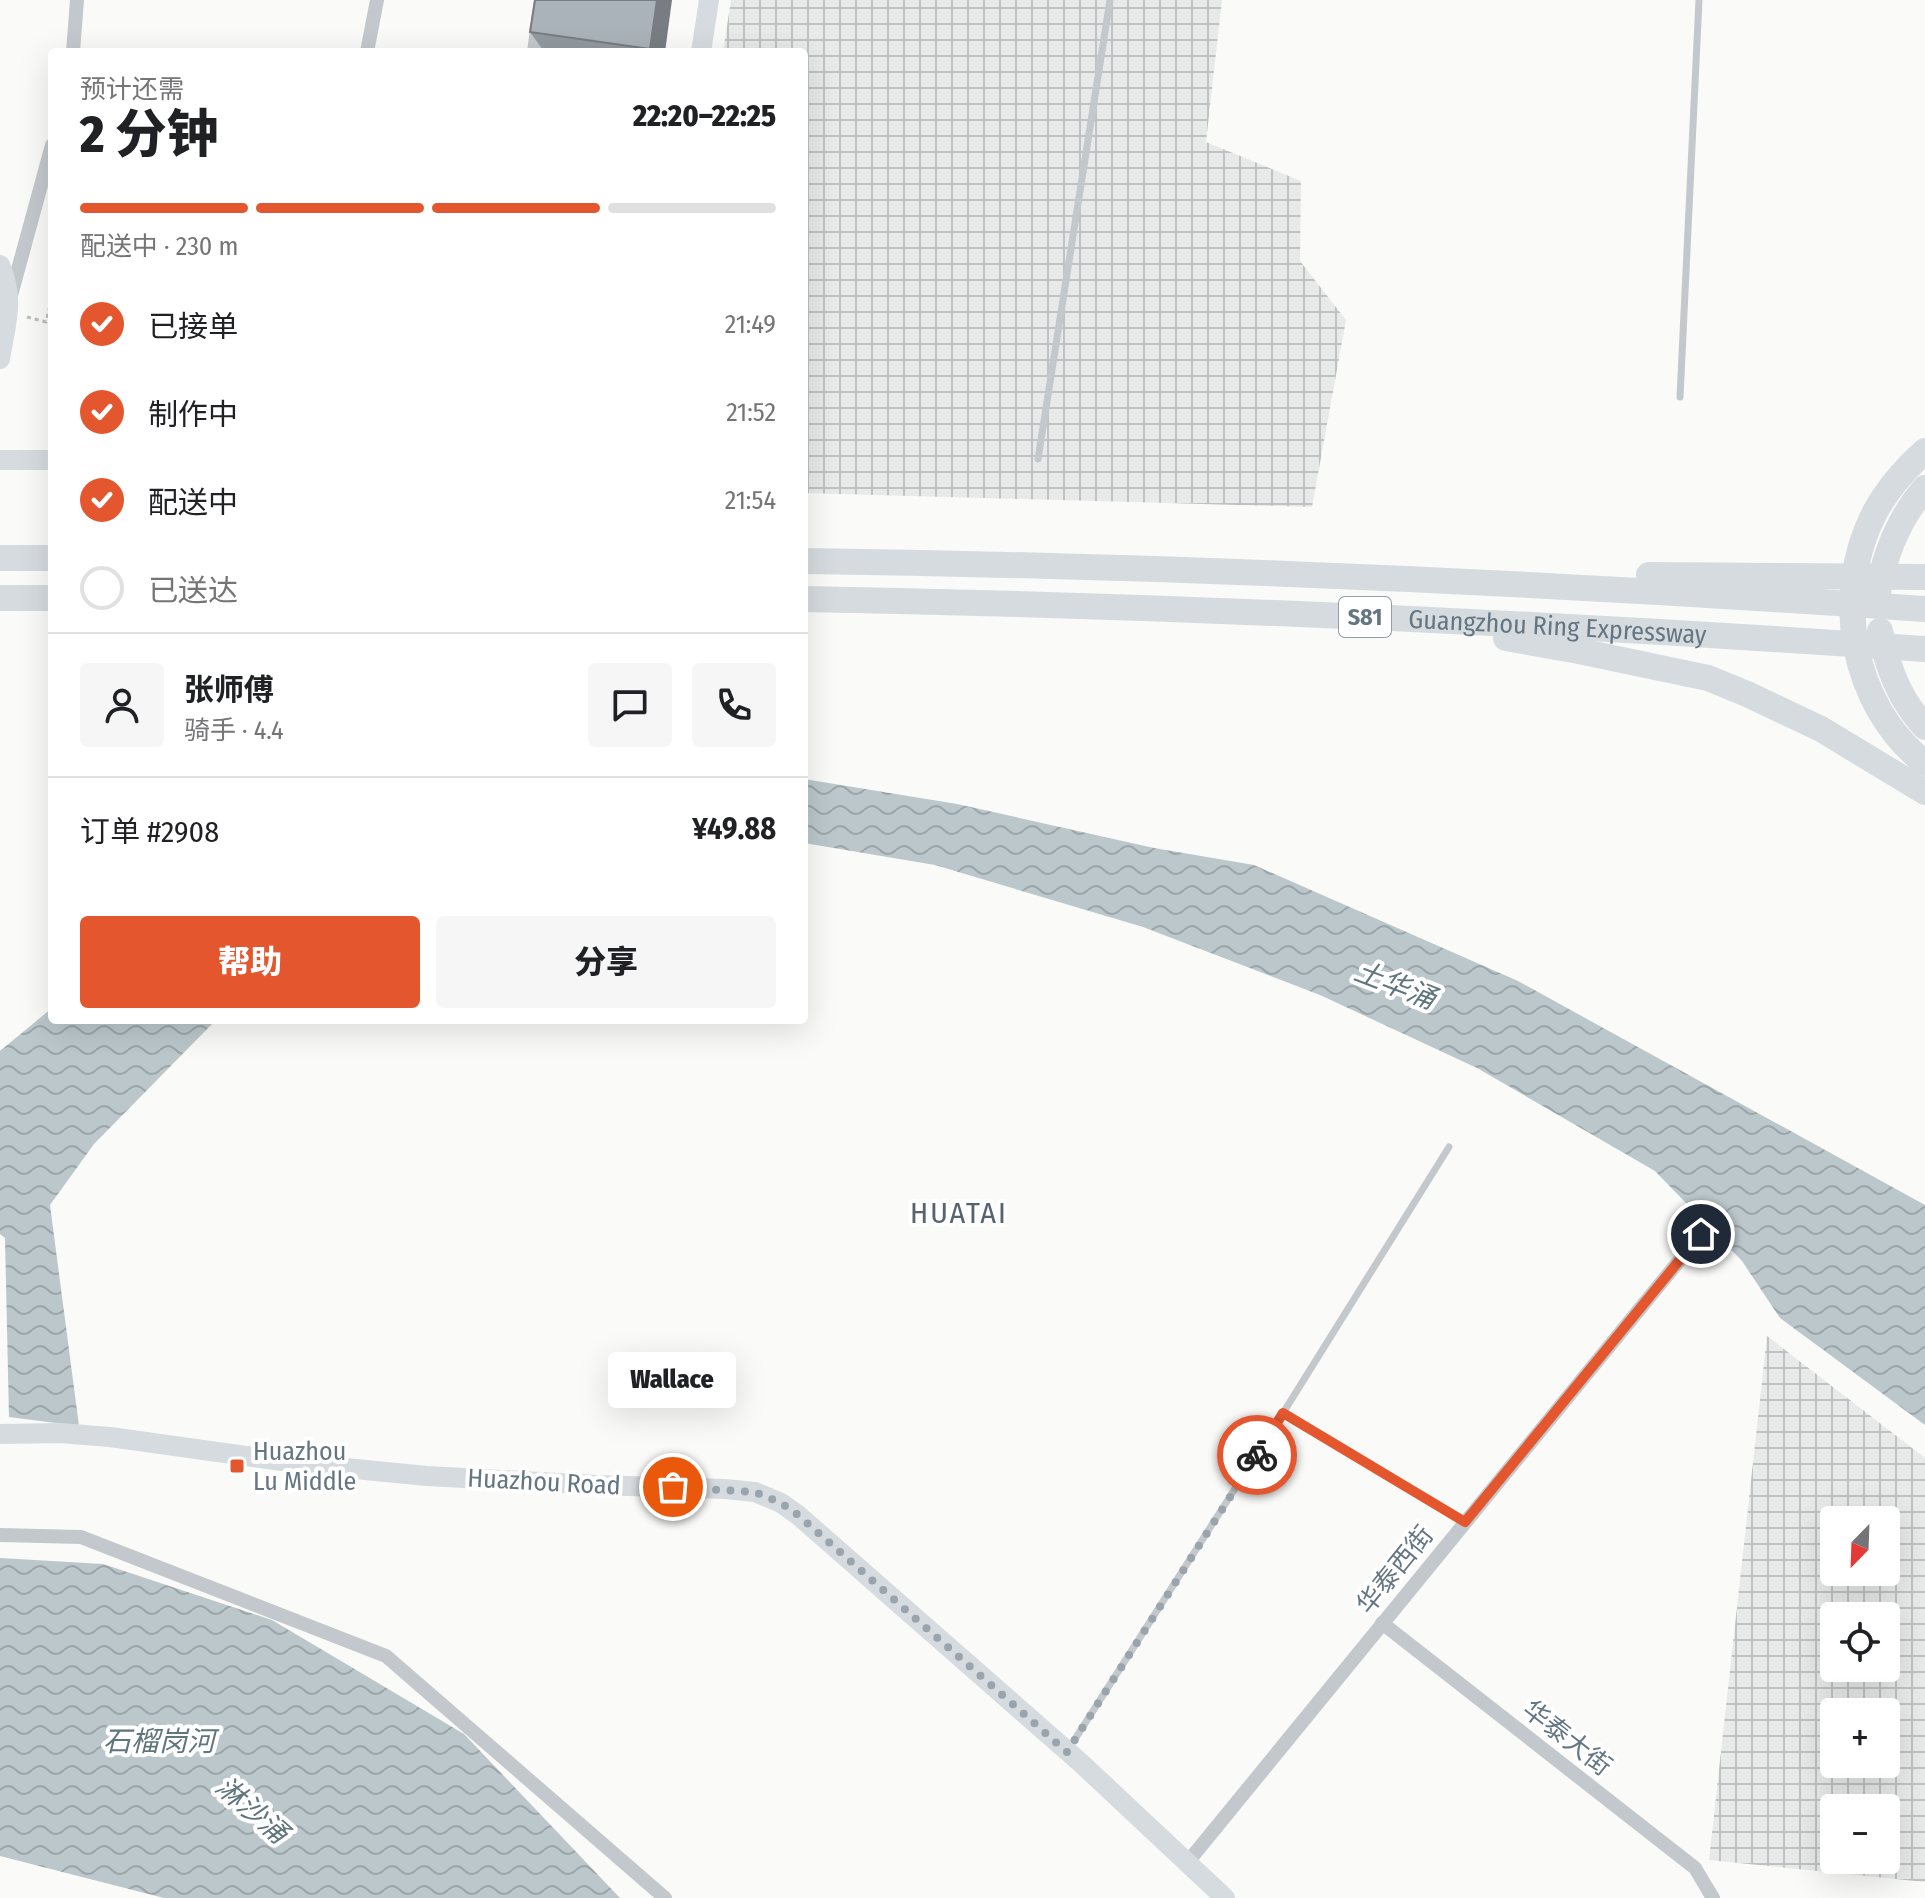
<!DOCTYPE html>
<html lang="zh">
<head>
<meta charset="utf-8">
<style>
  body { margin:0; font-family:"Fira Sans Condensed","Noto Sans SC",sans-serif; background:#f6f6f6; color:#202124; height:100vh; display:flex; flex-direction:column; font-size:30px; white-space:nowrap }
  * { box-sizing:border-box; margin:0 }
  p { font-size:26px; color:#757577 }
  .icon { flex:none; width:44px; height:44px; fill:none; stroke:currentColor; stroke-width:2; stroke-linecap:round; stroke-linejoin:round }
  .map { position:relative; flex:1; overflow:hidden }
  .panel { position:absolute; left:48px; top:48px; width:760px; height:976px; display:flex; flex-direction:column; background:#fff; border-radius:8px; box-shadow:0 8px 32px #0002 }
  .panel>* { flex:none }
  .needle { width:52px; rotate:203deg }
  .fabs { position:absolute; left:1820px; top:1506px; display:grid; gap:16px }
  .fabs a { display:grid; place-items:center; width:80px; height:80px; border-radius:8px; background:#fff; box-shadow:0 8px 32px #0002; font-size:40px }
  .pin { position:absolute; display:grid; place-items:center; width:68px; height:68px; color:#fff; margin:-34px; border:4px solid #fff; border-radius:50%; box-shadow:0 2px 8px #0007 }
  .courier { position:absolute; display:grid; place-items:center; width:80px; height:80px; margin:-40px; border:6px solid #e4572e; border-radius:50%; background:#fff; color:#222; box-shadow:0 2px 10px #0007 }
  .bubble { position:absolute; height:56px; border-radius:8px; background:#fff; box-shadow:0 8px 32px #0002; font-size:26px; font-weight:800; line-height:56px; text-align:center }
  .head em { font-style:normal; font-weight:800 }
  .head div { display:flex; flex-direction:column-reverse }
  .head { display:flex; align-items:center; justify-content:space-between; height:136px; padding:0 32px }
  h1 { font-size:52px; font-weight:800; line-height:60px }
  .bar { display:grid; grid-template-columns:repeat(4,1fr); gap:12px 8px; align-content:center; height:96px; padding:0 32px }
  .bar i { height:10px; border-radius:6px; background:#e0e0e0 }
  .bar .current { background:#e4572e }
  .bar p { grid-column:span 4 }
  .line { display:flex; align-items:center; gap:20px; padding:0 32px; border-top:2px solid #e0e0e0 }
  .line div { flex:1 }
  .round { display:grid; place-items:center; flex:none; width:84px; height:84px; border-radius:8px; background:#f6f6f6 }
  ol { padding:0 32px; list-style:none }
  li { display:flex; align-items:center; gap:24px; height:88px }
  li p { margin-inline-start:auto }
  li .icon { padding:8px; border-radius:50%; background:#e4572e; color:#fff; stroke-width:4 }
  li:last-child { color:#757577 }
  li i { width:44px; height:44px; border:4px solid #e0e0e0; border-radius:50% }
  .primary-button { display:flex; gap:16px; margin-top:auto; padding:16px 32px }
  .primary-button a { flex:1; height:92px; border-radius:8px; background:#e4572e; color:#fff; font-size:32px; font-weight:800; line-height:92px; text-align:center }
  .primary-button a+a { background:#f6f6f6; color:#202124 }
  .map>svg:first-child { display:block }
</style>
</head>
<body>
<div class="map">
<svg width="1925" height="1898" viewBox="0 0 1925 1898">
  <defs>
    <pattern id="industrial-grid" width="8" height="8" patternUnits="userSpaceOnUse" patternTransform="scale(2)"><rect width="8" height="8" fill="#e8e9e9"/><path d="M0 4h8M4 0v8" fill="none" stroke="#c0c1c2"/></pattern>
    <pattern id="water-waves" width="16" height="10" patternUnits="userSpaceOnUse" patternTransform="scale(2)"><rect width="16" height="10" fill="#bbc7cb"/><path d="M0 5q4-4 8 0t8 0" fill="none" stroke="#9ca6aa"/></pattern>
  </defs>
  <rect width="100%" height="100%" fill="#fafaf8"/>
  <g fill="url(#industrial-grid)" fill-rule="evenodd">
    <polygon points="731,0 1222,0 1206,142 1301,181 1300,261 1346,320 1312,507 804,493 804,52 723,52"/>
    <path d="M 1767,1336 L 1925,1458 L 1925,1882 L 1709,1860 ZM 1834,1520 L 1886,1520 L 1886,1572 L 1834,1572 ZM 1834,1616 L 1886,1616 L 1886,1668 L 1834,1668 ZM 1834,1712 L 1886,1712 L 1886,1764 L 1834,1764 ZM 1834,1808 L 1886,1808 L 1886,1860 L 1834,1860 Z"/>
  </g>
  <g fill="url(#water-waves)">
    <polygon points="804,779 957,804 1154,848 1254,865 1518,981 1925,1205 1925,1425 1780,1318 1742,1261 1655,1171 1477,1068 1320,995 1143,927 935,865 804,843"/>
    <polygon points="52,1008 52,1020 216,1020 94,1144 50,1205 79,1426 9,1417 5,1238 0,1234 0,1051"/>
    <polygon points="0,1558 103,1564 272,1620 464,1734 620,1898 164,1898 0,1856"/>
  </g>
  <g fill="none" stroke-linecap="round" stroke-linejoin="round">
    <polyline stroke="#bbbfc2" stroke-width="3" stroke-dasharray="4 4" stroke-linecap="butt" points="27,317 46,322 52,297"/>
    <g stroke="#c3c8cc" stroke-width="7">
      <polyline points="1680,397 1699,0"/>
      <polyline points="1038,459 1110,0"/>
      <polyline points="1283,1413 1465,1522"/>
      <polyline points="1068,1750 1268,1437 1449,1147"/>
    </g>
    <g stroke="#c3c8cc" stroke-width="14">
      <polyline points="73,52 77,0"/>
      <polyline points="367,52 377,0"/>
      <polyline points="534,52 541,0"/>
      <polyline points="10,299 52,145"/>
      <polyline points="0,1535 81,1537 386,1656 665,1898"/>
      <polyline points="1382,1623 1695,1868 1713,1898"/>
      <polyline points="1187,1863 1701,1234"/>
    </g>
    <g stroke="#d6dbdf" stroke-width="20">
      <polyline points="701,52 709,0"/>
      <path d="M 0,265 C 15,300 6,323 0,359"/>
      <polyline points="0,460 52,460"/>
      <polyline points="0,1434 60,1433 110,1437 304,1464 427,1476 596,1485 725,1489 755,1492 781,1503 798,1515 1082,1764 1225,1898"/>
    </g>
    <g stroke="#d6dbdf" stroke-width="26">
      <path d="M 1925,451 C 1905,469 1888,488 1875,512 C 1832,594 1851,706 1925,763"/>
      <polyline points="0,558 52,558"/>
      <path d="M 804,561 C 1178,566 1552,583 1925,609"/>
      <polyline points="1649,575 1925,577"/>
      <path d="M 1878,592 C 1885,553 1899,518 1925,488"/>
      <polyline points="0,598 52,598"/>
      <path id="s1" d="M 804,599 C 1178,606 1552,623 1925,649"/>
      <path d="M 1880,631 C 1888,668 1899,699 1925,727"/>
      <polyline points="1506,638 1579,651 1708,678 1747,694 1821,729 1925,792"/>
    </g>
  </g>
  <polygon fill="#929a9f" points="535,0 665,52 550,52 543,50 530,32"/>
  <polygon fill="#777d82" points="657,0 672,0 665,52 651,52 650,49"/>
  <polygon fill="#aab3b9" stroke="#777d82" stroke-width="2" points="535,0 657,0 650,49 530,32"/>
  <g fill="none" stroke-linecap="round" stroke-linejoin="round">
    <polyline stroke="#99a4ac" stroke-width="8" stroke-dasharray="0 14.4" points="673,1487 755,1492 781,1503 798,1515 1067,1752 1257,1455"/>
    <polyline stroke="#e4572e" stroke-width="10" points="1257,1455 1283,1413 1465,1522 1701,1234"/>
  </g>
  <rect fill="#e4572e" stroke="#fff" stroke-width="3" x="229" y="1458" width="16" height="16" rx="4"/>
  <g text-anchor="middle" dominant-baseline="central" stroke-width="8" stroke-linejoin="round" paint-order="stroke">
    <rect fill="#fff" stroke="#939fa8" stroke-width="2" x="1339" y="597" width="52" height="40" rx="6"/>
    <g font-size="24" font-weight="bold" fill="#657683">
      <text x="1365" y="617">S81</text>
    </g>
    <g font-size="26" fill="#657683" stroke="#fff">
      <text stroke="none"><textPath href="#s1" startOffset="754">Guangzhou Ring Expressway</textPath></text>
      <text transform="translate(544 1482) rotate(3)">Huazhou Road</text>
      <text transform="translate(1395 1570) rotate(-51)">华泰西街</text>
      <text transform="translate(1567 1738) rotate(38)">华泰大街</text>
    </g>
    <g font-size="26" fill="#657683" stroke="#fff" text-anchor="start">
      <text x="253" y="1451">Huazhou<tspan x="253" dy="30">Lu Middle</tspan></text>
    </g>
    <g font-size="28" font-style="italic" fill="#60757c" stroke="#fff">
      <text transform="translate(1395 985) rotate(21)">土华涌</text>
      <text x="159" y="1741">石榴岗河</text>
      <text transform="translate(252 1810) rotate(41)">淋沙涌</text>
    </g>
    <g font-size="30" letter-spacing="2" fill="#57646e" stroke="#fff">
      <text x="959" y="1213">HUATAI</text>
    </g>
  </g>
</svg>
<div class="fabs">
<a><svg class="needle" viewBox="-14 -14 28 28"><path d="M0-13l5 13h-10z" fill="#e53935"/><path d="M0 13l5-13h-10z" fill="#757577"/></svg></a>
<a><svg class="icon" aria-label="locate" viewBox="0 0 24 24"><circle cx="12" cy="12" r="6"/><path d="M12 2v4M12 18v4M2 12h4M18 12h4"/></svg></a>
<a>+</a>
<a>−</a>
</div>
<div class="pin" style="left:673px;top:1487px;background:#ea580c"><svg class="icon" aria-label="bag" viewBox="0 0 24 24"><path d="M5 8h14l-1 12H6zM9 8a3 3 0 0 1 6 0"/></svg></div>
<div class="pin" style="left:1701px;top:1234px;background:#1f2937"><svg class="icon" aria-label="home" viewBox="0 0 24 24"><path d="M3 11l9-7 9 7M6 9v11h12V9"/></svg></div>
<div class="courier" style="left:1257px;top:1455px"><svg class="icon" aria-label="bike" viewBox="0 0 24 24"><circle cx="6" cy="16" r="4"/><circle cx="18" cy="16" r="4"/><path d="M6 16l4-8h5l3 8M10 8l3 8H6M13 5h3"/></svg></div>
<div class="bubble" style="left:608px;top:1352px;width:128px">Wallace</div>
<section class="panel">
<div class="head"><div><h1>2 分钟</h1><p>预计还需</p></div><em>22:20–22:25</em></div>
<div class="bar"><i class="current"></i><i class="current"></i><i class="current"></i><i></i><p>配送中 · 230 m</p></div>
<ol>
<li><svg class="icon" aria-label="check" viewBox="0 0 24 24"><path d="M5 12l5 5 9-10"/></svg>已接单<p>21:49</p></li>
<li><svg class="icon" aria-label="check" viewBox="0 0 24 24"><path d="M5 12l5 5 9-10"/></svg>制作中<p>21:52</p></li>
<li><svg class="icon" aria-label="check" viewBox="0 0 24 24"><path d="M5 12l5 5 9-10"/></svg>配送中<p>21:54</p></li>
<li><i></i>已送达</li>
</ol>
<div class="line" style="height:144px"><a class="round"><svg class="icon" aria-label="person" viewBox="0 0 24 24"><circle cx="12" cy="8" r="4"/><path d="M4 21q1-7 8-7t8 7"/></svg></a><div><b>张师傅</b><p>骑手 · 4.4</p></div><a class="round"><svg class="icon" aria-label="chat" viewBox="0 0 24 24"><path d="M4 5h16v11H9l-5 4z"/></svg></a><a class="round"><svg class="icon" aria-label="phone" viewBox="0 0 24 24"><path d="M5 4h4l2 5-3 2q2 4 5 5l2-3 5 2v4C11 20 4 13 5 4z"/></svg></a></div>
<div class="line" style="height:104px"><div>订单 #2908</div><b>¥49.88</b></div>
<div class="primary-button"><a>帮助</a><a>分享</a></div>
</section>
</div>
</body>
</html>
